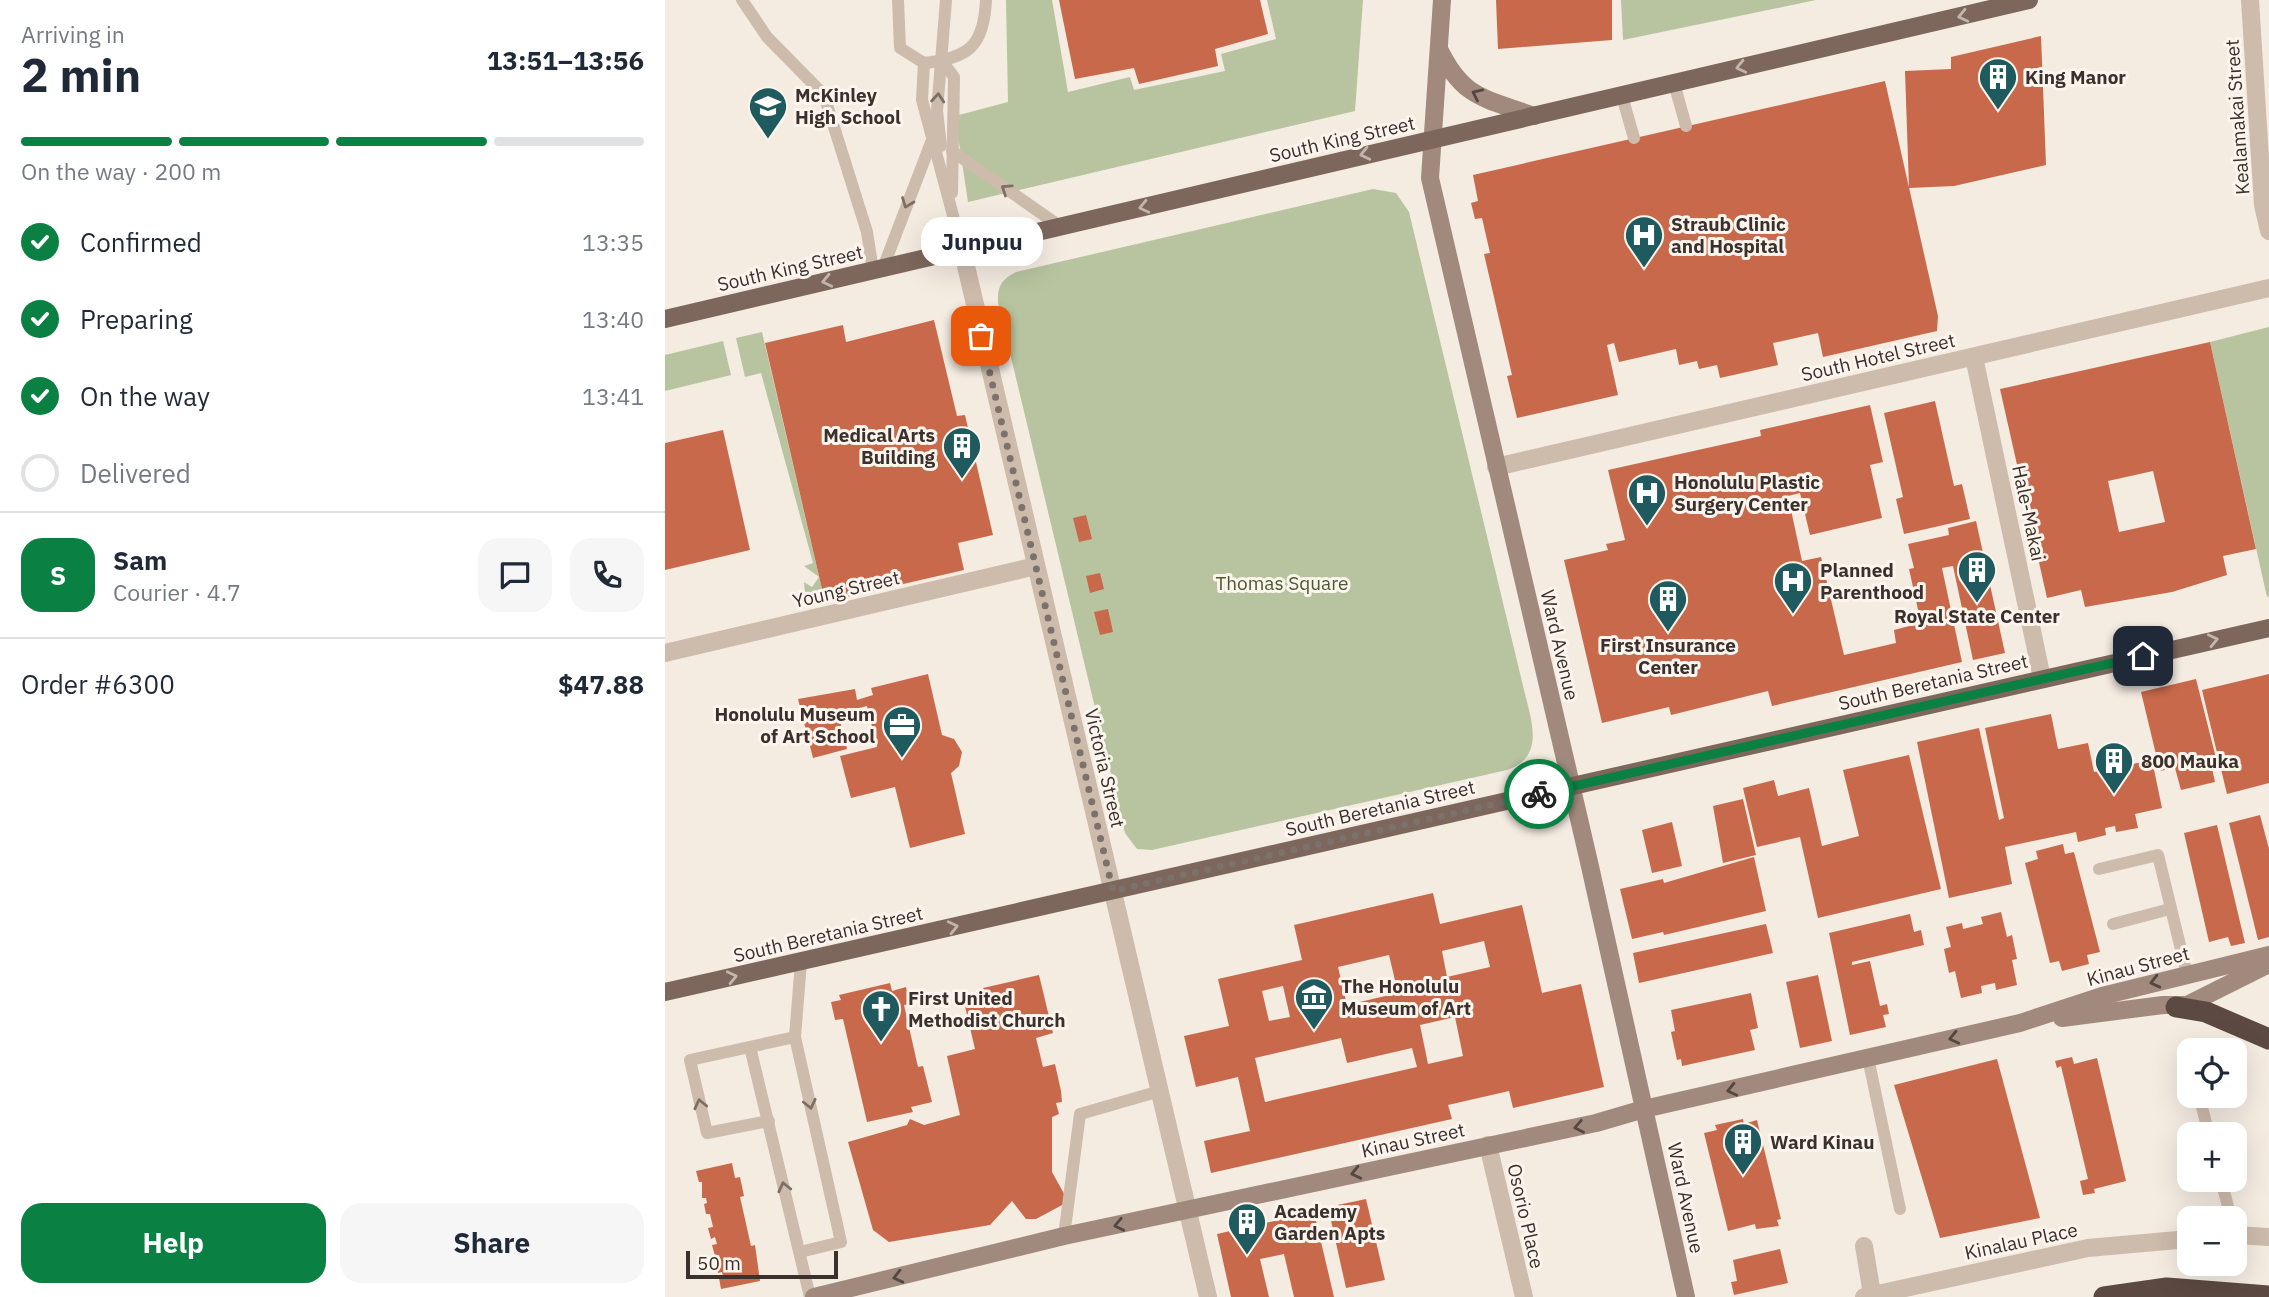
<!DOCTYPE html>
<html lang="en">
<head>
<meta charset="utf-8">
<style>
  body { margin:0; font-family:"IBM Plex Sans",sans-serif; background:#f6f6f7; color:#1f2937; height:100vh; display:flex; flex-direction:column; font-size:26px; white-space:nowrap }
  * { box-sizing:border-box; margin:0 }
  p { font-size:23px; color:#747a83 }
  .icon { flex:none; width:38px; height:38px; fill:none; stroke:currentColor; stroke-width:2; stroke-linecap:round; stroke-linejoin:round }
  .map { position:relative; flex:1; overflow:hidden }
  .details { display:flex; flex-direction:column; background:#fff; width:665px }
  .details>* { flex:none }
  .controls { position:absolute; left:1512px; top:1038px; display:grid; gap:14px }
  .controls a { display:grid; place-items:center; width:70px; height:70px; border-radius:14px; background:#fff; box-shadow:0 7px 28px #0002; font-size:35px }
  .scale { position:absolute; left:21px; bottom:18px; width:152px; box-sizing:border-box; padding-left:7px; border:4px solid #3b302b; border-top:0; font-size:19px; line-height:24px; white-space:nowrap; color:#3b302b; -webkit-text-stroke:5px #fbf5ee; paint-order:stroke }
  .pin { position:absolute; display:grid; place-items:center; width:60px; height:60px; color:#fff; margin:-30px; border-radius:14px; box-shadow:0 4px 10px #0006 }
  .courier { position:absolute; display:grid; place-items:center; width:70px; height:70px; margin:-35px; border:5px solid #0b8043; border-radius:50%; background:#fff; color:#222; box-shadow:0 2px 9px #0007 }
  .bubble { position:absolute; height:49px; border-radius:21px; background:#fff; box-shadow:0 7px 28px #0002; font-size:23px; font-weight:700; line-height:49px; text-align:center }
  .summary em { font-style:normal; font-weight:700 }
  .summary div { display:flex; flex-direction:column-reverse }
  .summary { display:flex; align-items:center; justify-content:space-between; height:119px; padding:0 21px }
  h1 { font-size:46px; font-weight:700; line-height:52px }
  .bar { display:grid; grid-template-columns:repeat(4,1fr); gap:10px 7px; align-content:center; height:84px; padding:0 21px }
  .bar i { height:9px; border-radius:5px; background:#e0e1e3 }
  .bar .current { background:#0b8043 }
  .bar p { grid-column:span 4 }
  .line { display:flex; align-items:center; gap:18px; padding:0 21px; border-top:2px solid #e0e1e3 }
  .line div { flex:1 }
  .round { display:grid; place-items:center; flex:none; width:74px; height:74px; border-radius:21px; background:#f6f6f7 }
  ol { padding:0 21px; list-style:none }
  li { display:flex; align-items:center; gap:21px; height:77px }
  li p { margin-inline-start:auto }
  li .icon { padding:7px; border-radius:50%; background:#0b8043; color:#fff; stroke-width:4 }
  li:last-child { color:#747a83 }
  li i { width:38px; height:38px; border:4px solid #e0e1e3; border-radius:50% }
  .action { display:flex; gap:14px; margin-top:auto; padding:14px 21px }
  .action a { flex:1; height:80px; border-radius:21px; background:#0b8043; color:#fff; font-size:28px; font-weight:700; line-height:80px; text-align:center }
  .action a+a { background:#f6f6f7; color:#1f2937 }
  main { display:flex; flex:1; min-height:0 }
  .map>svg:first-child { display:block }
</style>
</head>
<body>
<main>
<section class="details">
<div class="summary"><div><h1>2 min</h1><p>Arriving in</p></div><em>13:51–13:56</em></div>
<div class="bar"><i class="current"></i><i class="current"></i><i class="current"></i><i></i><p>On the way · 200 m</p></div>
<ol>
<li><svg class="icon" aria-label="check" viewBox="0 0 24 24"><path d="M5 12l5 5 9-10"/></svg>Confirmed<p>13:35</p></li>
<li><svg class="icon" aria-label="check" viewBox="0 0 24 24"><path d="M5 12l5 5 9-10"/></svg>Preparing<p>13:40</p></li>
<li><svg class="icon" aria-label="check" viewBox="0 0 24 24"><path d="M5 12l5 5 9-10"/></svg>On the way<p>13:41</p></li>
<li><i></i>Delivered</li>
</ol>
<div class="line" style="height:126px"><b class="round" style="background:#0b8043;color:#fff">S</b><div><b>Sam</b><p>Courier · 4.7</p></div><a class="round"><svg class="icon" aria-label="chat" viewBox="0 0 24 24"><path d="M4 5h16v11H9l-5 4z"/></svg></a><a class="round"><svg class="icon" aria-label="phone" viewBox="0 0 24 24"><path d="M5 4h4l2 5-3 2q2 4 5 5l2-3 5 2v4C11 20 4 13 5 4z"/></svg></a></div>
<div class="line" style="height:91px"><div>Order #6300</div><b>$47.88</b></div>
<div class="action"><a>Help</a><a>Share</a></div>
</section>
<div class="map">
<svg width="1604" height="1297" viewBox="0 0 1604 1297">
  <rect width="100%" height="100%" fill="#f4ebe1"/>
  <g fill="#b8c4a0">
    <polygon points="341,0 387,0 403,92 465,77 469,90 560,71 556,54 611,39 602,0 698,0 690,111 303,202 290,116 343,102"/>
    <polygon points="956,0 1151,0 958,40"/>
    <path d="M 708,189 L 731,193 L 744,212 L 859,690 C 866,719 881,757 842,770 L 487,850 L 472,849 L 460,833 L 333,303 C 332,286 337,279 351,272 Z"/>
    <polygon points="1604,327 1604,596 1602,597 1545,342"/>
    <polygon points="97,332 160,602 141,606 139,582 147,587 154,577 139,566 148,563 96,373 80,377 71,338"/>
    <polygon points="58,341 66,375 0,391 0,355"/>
  </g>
  <g fill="#c8694b" fill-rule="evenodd">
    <polygon points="394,0 595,0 603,34 550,49 553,66 474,84 469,68 410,79"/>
    <polygon points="831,0 947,0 947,40 833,49"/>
    <polygon points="1376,36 1381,165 1289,186 1244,188 1240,71 1286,69 1286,57"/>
    <polygon points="1220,81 1273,316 1272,331 1158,357 1153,333 1108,343 1113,365 1055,378 1052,365 1034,369 1032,361 1014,365 1011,349 954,362 949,343 942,345 953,395 852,418 842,376 847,375 819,254 825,253 817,218 810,219 806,203 813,201 808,175"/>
    <polygon points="269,320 292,416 300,415 328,535 293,543 299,570 160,602 100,343 178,325 181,342"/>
    <path d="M 1545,342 L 1591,549 L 1558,556 L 1562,575 L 1507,592 L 1420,607 L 1416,590 L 1382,598 L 1335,389 ZM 1488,471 L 1500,522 L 1454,532 L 1443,481 Z"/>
    <polygon points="1270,401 1289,486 1297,484 1305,519 1239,534 1231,499 1238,497 1219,413"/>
    <polygon points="1205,405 1218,462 1205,465 1217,518 1145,535 1135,493 1123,496 1137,561 1156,557 1179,655 1231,643 1229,630 1256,623 1244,569 1249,568 1243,544 1284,535 1283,528 1311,521 1340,653 1308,660 1288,566 1277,568 1297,662 1107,706 1103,691 1006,715 1004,707 937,723 899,560 943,550 941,544 960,540 943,470 1096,436 1095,430"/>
    <polygon points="58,430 85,550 0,570 0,443"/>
    <polygon points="421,515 427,539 414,542 408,518"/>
    <polygon points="435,573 439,589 425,593 421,576"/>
    <polygon points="443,609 448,632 435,635 429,612"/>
    <polygon points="263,674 277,735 289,739 297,752 294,766 286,773 300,834 245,848 230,787 186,798 175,756 212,747 202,706 194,708 196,715 175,721 182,749 148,758 133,699 190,689 192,700 208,695 206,688"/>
    <polygon points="1604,674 1604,783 1562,794 1537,690"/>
    <polygon points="1531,679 1551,758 1545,759 1550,782 1516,790 1510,768 1495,771 1476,692"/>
    <polygon points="1386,714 1393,749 1423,743 1429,772 1487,760 1497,808 1470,814 1473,828 1451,832 1450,826 1440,828 1441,835 1413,842 1411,832 1340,847 1347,884 1284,898 1252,742 1314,728 1334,820 1339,818 1320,728"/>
    <polygon points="1244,755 1276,889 1153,918 1135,837 1092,847 1078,788 1109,780 1113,796 1144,788 1157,846 1194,836 1178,770"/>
    <polygon points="1078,799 1091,855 1058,863 1048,806"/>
    <polygon points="1595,815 1604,849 1604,937 1593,940 1564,823"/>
    <polygon points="1007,822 1017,866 987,873 977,830"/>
    <polygon points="1552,825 1580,943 1566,946 1563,937 1544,942 1519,833"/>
    <polygon points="1398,844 1400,854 1409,852 1435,952 1422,955 1424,964 1397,971 1394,961 1385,963 1360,863 1373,859 1371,851"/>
    <polygon points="1089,857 1101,911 999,935 998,932 967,939 955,889 998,879 999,883"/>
    <path d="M 768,893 L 775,924 L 857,905 L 877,993 L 916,984 L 939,1087 L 848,1108 L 844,1091 L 783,1105 L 787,1119 L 546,1173 L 539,1141 L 585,1131 L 573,1077 L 531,1087 L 519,1036 L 564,1026 L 553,979 L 637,960 L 629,925 ZM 819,941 L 825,967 L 782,977 L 777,951 ZM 724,955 L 733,993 L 682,1005 L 673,967 ZM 618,986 L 625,1017 L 604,1021 L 597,991 ZM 790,1017 L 798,1056 L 763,1064 L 755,1025 ZM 676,1038 L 682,1063 L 747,1048 L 752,1067 L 600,1102 L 590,1058 Z"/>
    <polygon points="1336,912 1342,937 1347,935 1352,959 1347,960 1352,985 1331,990 1330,983 1316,986 1317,993 1296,998 1290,971 1284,973 1279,949 1286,947 1281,927 1297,923 1298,929 1318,924 1316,917"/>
    <polygon points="1245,914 1249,932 1256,930 1259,945 1187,962 1187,965 1205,961 1215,1006 1222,1004 1224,1014 1218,1015 1221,1027 1185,1035 1164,933"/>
    <polygon points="1101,924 1108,953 974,983 968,953"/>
    <polygon points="374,975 388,1033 371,1038 378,1067 390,1064 396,1091 397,1102 391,1103 394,1114 387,1117 387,1172 402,1199 399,1204 371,1219 361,1219 347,1201 325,1225 224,1242 208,1230 183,1142 242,1125 245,1119 259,1125 295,1115 282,1056 310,1049 299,1002 320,997 318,988"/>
    <polygon points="1153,975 1167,1041 1135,1048 1121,982"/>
    <polygon points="225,983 227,991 241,987 245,1004 239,1005 253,1067 258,1066 267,1102 246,1107 248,1112 202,1122 178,1019 170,1020 166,1002 176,1000 174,995"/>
    <polygon points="1086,993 1093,1028 1085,1030 1090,1050 1017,1066 1016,1059 1012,1060 1006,1032 1010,1031 1006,1010"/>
    <polygon points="1407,1057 1409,1064 1432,1058 1461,1181 1429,1189 1430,1193 1418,1195 1415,1181 1423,1179 1396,1066 1392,1068 1390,1061"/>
    <polygon points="1332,1059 1375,1218 1275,1238 1229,1085"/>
    <polygon points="1078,1119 1079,1124 1092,1120 1116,1219 1112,1220 1114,1226 1091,1229 1090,1224 1063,1231 1039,1133 1052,1130 1050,1125"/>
    <polygon points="67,1163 70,1178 75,1177 79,1196 75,1197 86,1246 90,1245 95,1281 56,1289 54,1278 58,1277 57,1272 53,1273 50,1261 55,1260 54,1255 50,1256 47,1245 52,1244 50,1237 46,1239 43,1228 48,1227 45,1214 41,1214 39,1204 42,1203 41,1198 37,1198 37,1182 34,1182 31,1171"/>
    <polygon points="701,1199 720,1280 681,1288 663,1207"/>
    <polygon points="649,1212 669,1297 629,1297 619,1254 595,1259 604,1297 566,1297 552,1234"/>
    <polygon points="1115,1249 1123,1283 1069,1295 1066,1282 1072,1281 1068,1260"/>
  </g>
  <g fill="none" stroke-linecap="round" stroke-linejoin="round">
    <g stroke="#cdbbac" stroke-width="12">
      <polyline points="77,0 102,37 159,95 202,232 208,271"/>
      <path d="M 233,0 L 235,48 L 259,63 C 304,58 319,46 321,0"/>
      <polyline points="277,61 289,77 287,193"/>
      <polyline points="259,63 257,100 297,249"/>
      <polyline points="1009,83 1021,126"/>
      <polyline points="957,96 969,138"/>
      <polyline points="276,146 272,111 281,0"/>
      <polyline points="287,151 396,227"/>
      <polyline points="218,268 267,140"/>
      <polyline points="1434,869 1493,855 1522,974"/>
      <polyline points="1448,924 1505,909"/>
      <polyline points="85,1047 145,1297"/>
      <polyline points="1203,1058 1235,1209"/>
      <polyline points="1534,1096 1544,1134"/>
      <polyline points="104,1121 42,1133 25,1060 130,1037"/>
      <polyline points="1556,1180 1566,1218"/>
      <polyline points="399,1236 415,1114 495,1091"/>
      <polyline points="135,1252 176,1242 130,1037 136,962"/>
    </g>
    <g stroke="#cdbbac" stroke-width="18">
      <polyline points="1585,0 1598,205 1604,231"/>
      <polyline points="297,249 543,1297"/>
      <polyline points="1309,357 1377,678"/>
      <polyline points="831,467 1604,288"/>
      <polyline points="0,653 371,566"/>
      <polyline points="823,1145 859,1297"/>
      <polyline points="1570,1235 1604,1237"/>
      <polyline points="1199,1246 1207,1294"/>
      <polyline points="1199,1297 1423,1248 1524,1239"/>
    </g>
    <g stroke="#a18a7d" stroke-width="18">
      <polyline points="777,0 765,178 924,862 1021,1297"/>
      <path d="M 774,49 C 798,99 820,98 869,116"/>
      <polyline points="1397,1018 1498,1005 1522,1005 1604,964"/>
      <polyline points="149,1297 399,1236 931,1123 979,1109 1355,1023 1437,996 1604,955"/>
    </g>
    <g stroke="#7d675c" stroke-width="18">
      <polyline points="0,319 1364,0"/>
      <polyline points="0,992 1604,628"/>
    </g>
    <g stroke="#5c4a42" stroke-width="21">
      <polyline points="1511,1007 1541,1012 1604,1039"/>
      <polyline points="1439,1297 1502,1288 1604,1296"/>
    </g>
  </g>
  <defs><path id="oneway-chevron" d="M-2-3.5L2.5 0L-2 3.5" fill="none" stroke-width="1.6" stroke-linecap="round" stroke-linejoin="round" transform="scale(1.75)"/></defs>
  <g stroke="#c2b5ac">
    <use href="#oneway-chevron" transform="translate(1298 16) rotate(167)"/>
    <use href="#oneway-chevron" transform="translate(1076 67) rotate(167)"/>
    <use href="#oneway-chevron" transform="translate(700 154) rotate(167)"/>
    <use href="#oneway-chevron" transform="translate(479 207) rotate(167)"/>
    <use href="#oneway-chevron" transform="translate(162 281) rotate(167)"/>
    <use href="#oneway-chevron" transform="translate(1548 640) rotate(-13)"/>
    <use href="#oneway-chevron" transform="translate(288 927) rotate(-13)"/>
    <use href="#oneway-chevron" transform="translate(67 977) rotate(-13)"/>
  </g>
  <g stroke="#544640">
    <use href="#oneway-chevron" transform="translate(812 94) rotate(-155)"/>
    <use href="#oneway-chevron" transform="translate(1490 982) rotate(166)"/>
    <use href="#oneway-chevron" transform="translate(1289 1038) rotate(167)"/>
    <use href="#oneway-chevron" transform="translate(1067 1090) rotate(167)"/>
    <use href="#oneway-chevron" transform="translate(914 1127) rotate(169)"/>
    <use href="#oneway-chevron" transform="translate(691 1173) rotate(167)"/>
    <use href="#oneway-chevron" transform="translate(454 1225) rotate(168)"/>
    <use href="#oneway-chevron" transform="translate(233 1277) rotate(166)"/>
  </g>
  <g stroke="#7d6f65">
    <use href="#oneway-chevron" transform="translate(273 98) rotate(-85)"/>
    <use href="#oneway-chevron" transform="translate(341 189) rotate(-146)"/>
    <use href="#oneway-chevron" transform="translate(242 203) rotate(111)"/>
    <use href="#oneway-chevron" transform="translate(35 1104) rotate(-103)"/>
    <use href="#oneway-chevron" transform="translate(145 1104) rotate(77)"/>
    <use href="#oneway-chevron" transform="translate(119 1187) rotate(-103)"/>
  </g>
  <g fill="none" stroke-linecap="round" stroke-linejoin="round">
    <polyline stroke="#7c716b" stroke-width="7" stroke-dasharray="0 12.6" points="316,336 448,891 874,794"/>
    <polyline stroke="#0b8043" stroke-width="9" points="874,794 1478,656"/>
  </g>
  <defs>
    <g id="building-pin" transform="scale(2.0125)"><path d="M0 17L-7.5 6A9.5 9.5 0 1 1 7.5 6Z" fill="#1f5a5e" stroke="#fbf5ee"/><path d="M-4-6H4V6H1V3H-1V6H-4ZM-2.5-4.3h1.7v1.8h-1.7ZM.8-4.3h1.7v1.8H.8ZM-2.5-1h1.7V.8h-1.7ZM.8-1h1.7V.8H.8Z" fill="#fff"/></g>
    <g id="school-pin" transform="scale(2.0125)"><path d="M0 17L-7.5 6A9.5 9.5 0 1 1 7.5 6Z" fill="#1f5a5e" stroke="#fbf5ee"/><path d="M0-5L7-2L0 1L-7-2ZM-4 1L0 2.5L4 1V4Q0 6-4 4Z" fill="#fff"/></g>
    <g id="hospital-pin" transform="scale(2.0125)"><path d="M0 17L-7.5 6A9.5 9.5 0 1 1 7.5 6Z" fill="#1f5a5e" stroke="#fbf5ee"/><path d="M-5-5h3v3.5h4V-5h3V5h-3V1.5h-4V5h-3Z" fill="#fff"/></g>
    <g id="office-pin" transform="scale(2.0125)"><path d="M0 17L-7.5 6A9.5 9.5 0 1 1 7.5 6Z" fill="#1f5a5e" stroke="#fbf5ee"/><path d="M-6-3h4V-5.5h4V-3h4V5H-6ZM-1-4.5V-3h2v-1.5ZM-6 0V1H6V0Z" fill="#fff"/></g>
    <g id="museum-pin" transform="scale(2.0125)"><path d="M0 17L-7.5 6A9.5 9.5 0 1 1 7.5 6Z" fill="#1f5a5e" stroke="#fbf5ee"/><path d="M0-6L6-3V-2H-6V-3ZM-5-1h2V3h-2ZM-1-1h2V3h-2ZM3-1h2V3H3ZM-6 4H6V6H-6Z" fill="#fff"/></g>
    <g id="church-pin" transform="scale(2.0125)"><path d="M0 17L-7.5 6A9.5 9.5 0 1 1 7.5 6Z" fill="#1f5a5e" stroke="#fbf5ee"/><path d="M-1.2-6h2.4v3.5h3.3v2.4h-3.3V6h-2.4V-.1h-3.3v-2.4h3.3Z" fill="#fff"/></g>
  </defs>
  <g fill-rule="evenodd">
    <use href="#building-pin" x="1333" y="77"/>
    <use href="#school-pin" x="103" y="106"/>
    <use href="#hospital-pin" x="979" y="235"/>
    <use href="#building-pin" x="297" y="446"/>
    <use href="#hospital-pin" x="982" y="493"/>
    <use href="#building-pin" x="1312" y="570"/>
    <use href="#hospital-pin" x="1128" y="581"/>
    <use href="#building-pin" x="1003" y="599"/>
    <use href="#office-pin" x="237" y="725"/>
    <use href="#building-pin" x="1449" y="761"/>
    <use href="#museum-pin" x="649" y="997"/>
    <use href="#church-pin" x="216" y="1009"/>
    <use href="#building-pin" x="1078" y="1142"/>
    <use href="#building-pin" x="582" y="1222"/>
  </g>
  <g text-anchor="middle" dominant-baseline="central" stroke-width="6" stroke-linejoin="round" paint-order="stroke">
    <g font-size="19" font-weight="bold" fill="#3b302b" stroke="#fbf5ee" text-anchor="start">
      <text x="1360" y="77">King Manor</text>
      <text x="130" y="95">McKinley<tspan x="130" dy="22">High School</tspan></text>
      <text x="1006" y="224">Straub Clinic<tspan x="1006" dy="22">and Hospital</tspan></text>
      <text x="270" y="435" text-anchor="end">Medical Arts<tspan x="270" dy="22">Building</tspan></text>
      <text x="1009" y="482">Honolulu Plastic<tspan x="1009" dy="22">Surgery Center</tspan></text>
      <text x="1155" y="570">Planned<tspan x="1155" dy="22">Parenthood</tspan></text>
      <text x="1312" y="616" text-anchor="middle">Royal State Center</text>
      <text x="1003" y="645" text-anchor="middle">First Insurance<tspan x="1003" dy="22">Center</tspan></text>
      <text x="210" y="714" text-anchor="end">Honolulu Museum<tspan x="210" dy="22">of Art School</tspan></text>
      <text x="1476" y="761">800 Mauka</text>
      <text x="676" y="986">The Honolulu<tspan x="676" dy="22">Museum of Art</tspan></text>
      <text x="243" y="998">First United<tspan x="243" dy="22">Methodist Church</tspan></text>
      <text x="1105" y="1142">Ward Kinau</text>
      <text x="609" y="1211">Academy<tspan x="609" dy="22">Garden Apts</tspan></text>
    </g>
    <g font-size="19" fill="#3b302b" stroke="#fbf5ee">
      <text transform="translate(1572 117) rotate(-94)">Kealamakai Street</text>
      <text transform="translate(677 139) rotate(-13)">South King Street</text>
      <text transform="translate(125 268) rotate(-13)">South King Street</text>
      <text transform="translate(1213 357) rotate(-13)">South Hotel Street</text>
      <text transform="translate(1364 513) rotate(78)">Hale-Makai</text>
      <text transform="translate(181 589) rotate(-13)">Young Street</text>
      <text transform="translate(895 645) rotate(77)">Ward Avenue</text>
      <text transform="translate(1268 682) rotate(-13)">South Beretania Street</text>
      <text transform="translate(440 768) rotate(77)">Victoria Street</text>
      <text transform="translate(715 808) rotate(-13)">South Beretania Street</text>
      <text transform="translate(163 934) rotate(-13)">South Beretania Street</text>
      <text transform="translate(1473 966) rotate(-15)">Kinau Street</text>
      <text transform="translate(748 1140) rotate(-12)">Kinau Street</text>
      <text transform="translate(1021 1198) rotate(78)">Ward Avenue</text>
      <text transform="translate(861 1216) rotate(77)">Osorio Place</text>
      <text transform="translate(1356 1241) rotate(-12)">Kinalau Place</text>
    </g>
    <g font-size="19" fill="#4a5a2e" stroke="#fbf5ee">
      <text x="617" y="583">Thomas Square</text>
    </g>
  </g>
</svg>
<div class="controls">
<a><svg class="icon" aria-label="locate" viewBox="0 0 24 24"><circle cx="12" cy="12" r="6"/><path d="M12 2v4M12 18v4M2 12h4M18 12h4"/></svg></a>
<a>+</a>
<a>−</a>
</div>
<div class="scale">50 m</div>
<div class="pin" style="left:316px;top:336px;background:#ea580c"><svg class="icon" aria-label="bag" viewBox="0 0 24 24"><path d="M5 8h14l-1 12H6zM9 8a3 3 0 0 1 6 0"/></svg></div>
<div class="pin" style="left:1478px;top:656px;background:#1f2937"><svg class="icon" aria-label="home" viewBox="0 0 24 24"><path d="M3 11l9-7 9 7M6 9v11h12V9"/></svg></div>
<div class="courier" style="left:874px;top:794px"><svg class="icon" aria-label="bike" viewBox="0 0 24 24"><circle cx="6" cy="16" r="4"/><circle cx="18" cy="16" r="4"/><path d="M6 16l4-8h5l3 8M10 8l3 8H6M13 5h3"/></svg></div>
<div class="bubble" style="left:256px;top:217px;width:122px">Junpuu</div>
</div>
</main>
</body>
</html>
